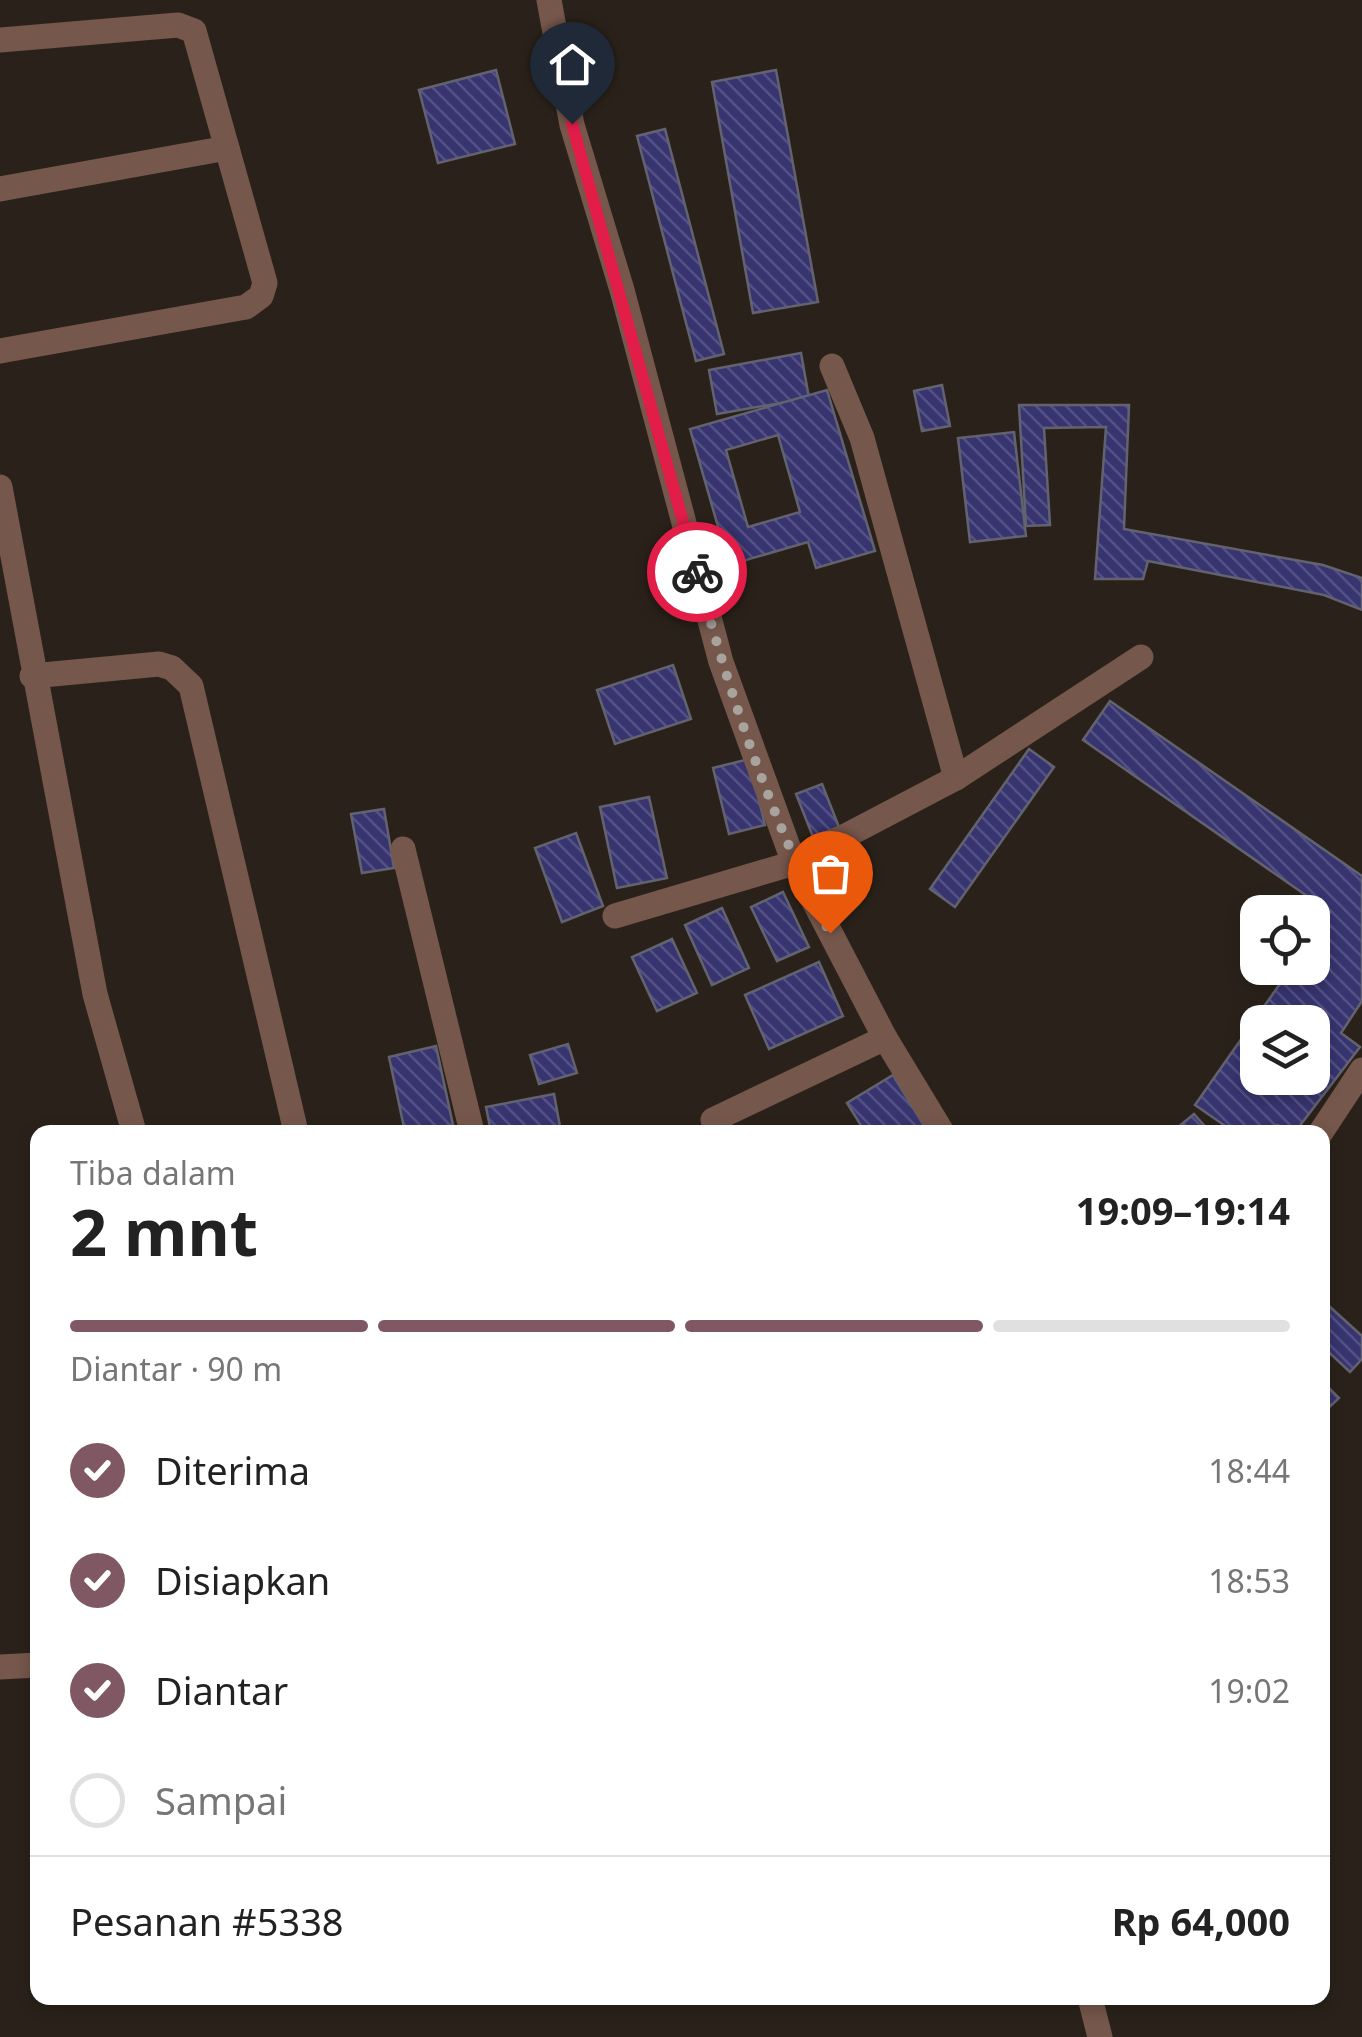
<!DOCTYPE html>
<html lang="id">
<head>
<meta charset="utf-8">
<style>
  body { margin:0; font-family:"Noto Sans",sans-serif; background:#f6f6f6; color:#222; height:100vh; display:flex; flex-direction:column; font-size:38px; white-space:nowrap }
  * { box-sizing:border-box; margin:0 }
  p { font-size:32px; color:#767676 }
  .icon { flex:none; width:55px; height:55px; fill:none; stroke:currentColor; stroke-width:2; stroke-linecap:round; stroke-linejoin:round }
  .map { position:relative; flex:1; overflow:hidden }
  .panel { position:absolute; left:30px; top:1125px; width:1300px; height:880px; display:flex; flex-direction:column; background:#fff; border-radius:20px; box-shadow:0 5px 15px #0003 }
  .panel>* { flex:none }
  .fabs { position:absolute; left:1240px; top:895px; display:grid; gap:20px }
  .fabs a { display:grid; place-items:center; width:90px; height:90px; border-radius:20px; background:#fff; box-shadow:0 5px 15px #0003; font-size:50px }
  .pin { position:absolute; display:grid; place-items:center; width:85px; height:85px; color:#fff; margin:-102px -42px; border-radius:50% 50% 50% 0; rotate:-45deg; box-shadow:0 0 10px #0007 }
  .pin .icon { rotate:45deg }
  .courier { position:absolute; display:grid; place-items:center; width:100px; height:100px; margin:-50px; border:8px solid #e11d48; border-radius:50%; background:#fff; color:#222; box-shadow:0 2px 12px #0007 }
  .head em { font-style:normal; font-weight:700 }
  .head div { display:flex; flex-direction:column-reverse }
  .head { display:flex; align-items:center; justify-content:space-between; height:170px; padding:0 40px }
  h1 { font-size:65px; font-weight:700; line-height:75px }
  .bar { display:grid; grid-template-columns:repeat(4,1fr); gap:15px 10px; align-content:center; height:120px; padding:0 40px }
  .bar i { height:12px; border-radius:8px; background:#e0e0e0 }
  .bar .active { background:#7f5864 }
  .bar p { grid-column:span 4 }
  .line { display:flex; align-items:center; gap:25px; padding:0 40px; border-top:2px solid #e0e0e0 }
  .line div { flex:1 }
  ol { padding:0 40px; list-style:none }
  li { display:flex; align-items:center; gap:30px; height:110px }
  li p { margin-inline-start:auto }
  li .icon { padding:10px; border-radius:50%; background:#7f5864; color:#fff; stroke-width:4 }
  li:last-child { color:#767676 }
  li i { width:55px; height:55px; border:5px solid #e0e0e0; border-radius:50% }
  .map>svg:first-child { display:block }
</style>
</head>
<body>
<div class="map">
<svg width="1362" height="2037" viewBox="0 0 1362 2037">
  <defs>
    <pattern id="building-back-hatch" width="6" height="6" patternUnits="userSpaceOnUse" patternTransform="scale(2.5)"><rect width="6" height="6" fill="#373470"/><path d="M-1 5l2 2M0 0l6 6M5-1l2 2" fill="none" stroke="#545184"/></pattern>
  </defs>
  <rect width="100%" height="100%" fill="#2a221a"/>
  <g fill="url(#building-back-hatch)" stroke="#62636f" stroke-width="2.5" fill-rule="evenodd">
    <polygon points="496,70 515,144 438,163 419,90"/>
    <polygon points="776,70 818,302 753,313 712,82"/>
    <polygon points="665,129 724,354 696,361 637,136"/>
    <polygon points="801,353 809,398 717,414 709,370"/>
    <polygon points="942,385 950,426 922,431 914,391"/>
    <path d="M 827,390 L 875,551 L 816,568 L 808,542 L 729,565 L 690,429 ZM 778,435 L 800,512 L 748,527 L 726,450 Z"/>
    <polygon points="1019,405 1129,405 1124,529 1323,565 1362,578 1362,610 1324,595 1148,561 1143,579 1095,579 1106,427 1044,428 1050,525 1026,526"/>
    <polygon points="1014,432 1026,536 970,542 958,438"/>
    <polygon points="673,665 691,719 615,744 597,690"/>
    <path d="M 1110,701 L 1362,876 L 1362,1001 L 1341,1033 L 1360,1047 L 1295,1132 L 1277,1125 L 1272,1132 L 1234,1132 L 1195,1105 L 1291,968 L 1312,968 L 1312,937 L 1330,912 L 1083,740 ZM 1258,1022 L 1312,1022 L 1312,1078 L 1258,1078 Z"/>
    <polygon points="1029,749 1054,767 955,907 930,889"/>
    <polygon points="749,759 765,825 729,834 713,768"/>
    <polygon points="822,784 839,827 813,837 796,794"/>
    <polygon points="649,797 667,878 617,888 600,807"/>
    <polygon points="384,809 394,868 362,873 351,814"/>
    <polygon points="576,833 603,906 562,922 535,848"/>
    <polygon points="783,892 809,947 777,961 751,907"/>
    <polygon points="722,908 749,968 712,985 685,925"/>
    <polygon points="672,939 697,993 657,1011 632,957"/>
    <polygon points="819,962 843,1016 769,1049 745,995"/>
    <polygon points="568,1044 577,1073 539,1084 530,1055"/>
    <polygon points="436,1046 453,1125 405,1132 389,1057"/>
    <polygon points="893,1075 928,1132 865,1132 847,1103"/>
    <polygon points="554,1094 561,1132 491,1132 486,1107"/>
    <polygon points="1194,1114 1210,1132 1172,1132"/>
    <polygon points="1329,1306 1362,1336 1362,1359 1350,1372 1322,1346 1322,1313"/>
    <polygon points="1322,1381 1339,1398 1322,1414"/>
  </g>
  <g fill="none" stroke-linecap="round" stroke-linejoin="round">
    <g stroke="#76574b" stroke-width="25">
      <polyline points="549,0 572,125 622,290 721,662 794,863 885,1038 942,1132"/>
      <polyline points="0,40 178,25 194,31 265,283 261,296 246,307 0,351"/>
      <polyline points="0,189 227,148"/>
      <polyline points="832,366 862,438 956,778"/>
      <polyline points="0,487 95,994 134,1132"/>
      <polyline points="32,676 159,664 172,668 191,686 296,1132"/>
      <polyline points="403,849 472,1132"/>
      <polyline points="615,916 794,863 956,778 1141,657"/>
      <polyline points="713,1120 885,1038"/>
      <polyline points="1321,1132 1362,1070"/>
      <polyline points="0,1667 38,1665"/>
      <polyline points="1090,1998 1100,2037"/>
    </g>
  </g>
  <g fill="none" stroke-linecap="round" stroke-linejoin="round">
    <path stroke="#a9a39d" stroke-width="10" stroke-dasharray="0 18" d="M 697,572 C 730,696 771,819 830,933"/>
    <polyline stroke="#e11d48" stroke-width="12" points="572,124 697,572"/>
  </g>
</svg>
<div class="fabs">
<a><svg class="icon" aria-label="locate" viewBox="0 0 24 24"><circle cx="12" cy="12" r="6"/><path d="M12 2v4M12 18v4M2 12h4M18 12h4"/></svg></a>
<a><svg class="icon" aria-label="layers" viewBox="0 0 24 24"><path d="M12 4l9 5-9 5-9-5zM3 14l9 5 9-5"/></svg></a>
</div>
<div class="pin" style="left:830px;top:933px;background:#ea580c"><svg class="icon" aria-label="bag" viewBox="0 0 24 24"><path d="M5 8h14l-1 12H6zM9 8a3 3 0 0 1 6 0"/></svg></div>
<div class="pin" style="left:572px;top:124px;background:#1f2937"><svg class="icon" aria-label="home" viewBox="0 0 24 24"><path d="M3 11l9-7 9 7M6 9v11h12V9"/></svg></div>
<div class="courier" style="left:697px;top:572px"><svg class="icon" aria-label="bike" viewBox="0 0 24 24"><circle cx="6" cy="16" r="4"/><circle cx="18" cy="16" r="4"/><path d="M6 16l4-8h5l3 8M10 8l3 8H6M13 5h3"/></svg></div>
<section class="panel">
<div class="head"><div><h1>2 mnt</h1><p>Tiba dalam</p></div><em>19:09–19:14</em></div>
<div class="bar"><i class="active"></i><i class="active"></i><i class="active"></i><i></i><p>Diantar · 90 m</p></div>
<ol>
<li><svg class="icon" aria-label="check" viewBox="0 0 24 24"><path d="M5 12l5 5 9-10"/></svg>Diterima<p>18:44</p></li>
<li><svg class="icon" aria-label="check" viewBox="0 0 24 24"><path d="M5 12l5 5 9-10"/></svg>Disiapkan<p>18:53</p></li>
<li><svg class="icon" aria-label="check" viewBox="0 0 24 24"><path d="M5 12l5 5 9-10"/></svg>Diantar<p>19:02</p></li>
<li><i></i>Sampai</li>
</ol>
<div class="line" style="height:130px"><div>Pesanan #5338</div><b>Rp 64,000</b></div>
</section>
</div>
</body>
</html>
